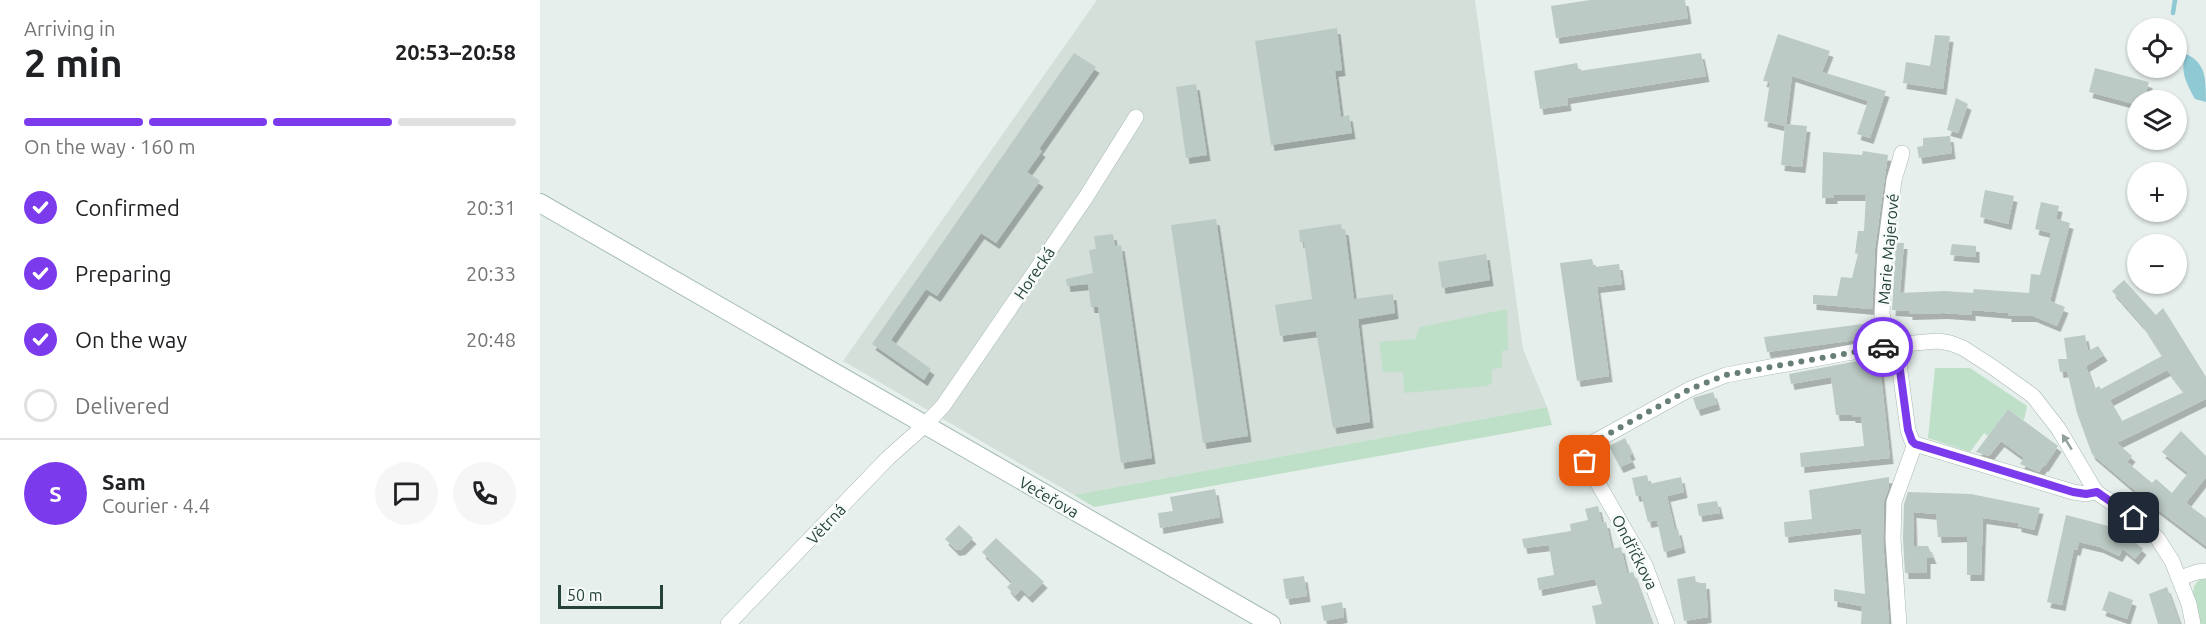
<!DOCTYPE html>
<html lang="en">
<head>
<meta charset="utf-8">
<style>
  body { margin:0; font-family:Ubuntu,sans-serif; background:#f6f6f6; color:#202124; height:100vh; display:flex; flex-direction:column; font-size:22px; white-space:nowrap }
  * { box-sizing:border-box; margin:0 }
  p { font-size:20px; color:#757577 }
  .icon { flex:none; width:33px; height:33px; fill:none; stroke:currentColor; stroke-width:2; stroke-linecap:round; stroke-linejoin:round }
  .map { position:relative; flex:1; overflow:hidden }
  .details { display:flex; flex-direction:column; background:#fff; width:540px }
  .details>* { flex:none }
  .controls { position:absolute; left:1587px; top:18px; display:grid; gap:12px }
  .controls a { display:grid; place-items:center; width:60px; height:60px; border-radius:50%; background:#fff; box-shadow:0 2px 4px #0004; font-size:30px }
  .scale { position:absolute; left:18px; bottom:15px; width:105px; box-sizing:border-box; padding-left:6px; border:3px solid #24423a; border-top:0; font-size:16px; line-height:21px; white-space:nowrap; color:#24423a; -webkit-text-stroke:4px #f7fbf9; paint-order:stroke }
  .pin { position:absolute; display:grid; place-items:center; width:51px; height:51px; color:#fff; margin:-26px; border-radius:12px; box-shadow:0 3px 9px #0006 }
  .courier { position:absolute; display:grid; place-items:center; width:60px; height:60px; margin:-30px; border:4px solid #7c3aed; border-radius:50%; background:#fff; color:#222; box-shadow:0 2px 8px #0007 }
  .headline em { font-style:normal; font-weight:700 }
  .headline div { display:flex; flex-direction:column-reverse }
  .headline { display:flex; align-items:center; justify-content:space-between; height:102px; padding:0 24px }
  h1 { font-size:39px; font-weight:700; line-height:45px }
  .bar { display:grid; grid-template-columns:repeat(4,1fr); gap:9px 6px; align-content:center; height:72px; padding:0 24px }
  .bar i { height:8px; border-radius:4px; background:#e0e0e0 }
  .bar .on { background:#7c3aed }
  .bar p { grid-column:span 4 }
  .line { display:flex; align-items:center; gap:15px; padding:0 24px; border-top:2px solid #e0e0e0 }
  .line div { flex:1 }
  .round { display:grid; place-items:center; flex:none; width:63px; height:63px; border-radius:32px; background:#f6f6f6 }
  ol { padding:0 24px; list-style:none }
  li { display:flex; align-items:center; gap:18px; height:66px }
  li p { margin-inline-start:auto }
  li .icon { padding:6px; border-radius:50%; background:#7c3aed; color:#fff; stroke-width:4 }
  li:last-child { color:#757577 }
  li i { width:33px; height:33px; border:3px solid #e0e0e0; border-radius:50% }
  main { display:flex; flex:1; min-height:0 }
  .map>svg:first-child { display:block }
</style>
</head>
<body>
<main>
<section class="details">
<div class="headline"><div><h1>2 min</h1><p>Arriving in</p></div><em>20:53–20:58</em></div>
<div class="bar"><i class="on"></i><i class="on"></i><i class="on"></i><i></i><p>On the way · 160 m</p></div>
<ol>
<li><svg class="icon" aria-label="check" viewBox="0 0 24 24"><path d="M5 12l5 5 9-10"/></svg>Confirmed<p>20:31</p></li>
<li><svg class="icon" aria-label="check" viewBox="0 0 24 24"><path d="M5 12l5 5 9-10"/></svg>Preparing<p>20:33</p></li>
<li><svg class="icon" aria-label="check" viewBox="0 0 24 24"><path d="M5 12l5 5 9-10"/></svg>On the way<p>20:48</p></li>
<li><i></i>Delivered</li>
</ol>
<div class="line" style="height:108px"><b class="round" style="background:#7c3aed;color:#fff">S</b><div><b>Sam</b><p>Courier · 4.4</p></div><a class="round"><svg class="icon" aria-label="chat" viewBox="0 0 24 24"><path d="M4 5h16v11H9l-5 4z"/></svg></a><a class="round"><svg class="icon" aria-label="phone" viewBox="0 0 24 24"><path d="M5 4h4l2 5-3 2q2 4 5 5l2-3 5 2v4C11 20 4 13 5 4z"/></svg></a></div>
</section>
<div class="map">
<svg width="1666" height="624" viewBox="0 0 1666 624">
  <defs>
    <filter id="shadow"><feDropShadow dx="3.5" dy="6" stdDeviation="0" flood-color="#0004"/></filter>
  </defs>
  <rect width="100%" height="100%" fill="#e6efeb"/>
  <polygon fill="#d4dfda" points="557,0 935,0 983,349 1007,407 534,495 303,361"/>
  <g fill="#bfe0c8">
    <polygon points="967,309 968,350 962,351 962,368 952,369 952,382 948,386 864,393 863,372 843,372 839,342 875,339 880,327"/>
    <polygon points="1395,368 1430,368 1487,406 1484,420 1468,409 1448,436 1444,433 1430,452 1388,438"/>
    <polygon points="1007,407 1012,425 554,507 534,495"/>
    <path d="M 1666,578 L 1666,624 L 1660,624 C 1656,610 1644,581 1666,578 Z"/>
  </g>
  <path fill="#8ec9d4" d="M 1646,54 C 1666,63 1666,79 1666,102 L 1655,99 C 1647,84 1639,71 1646,54 Z"/>
  <g fill="none" stroke-linecap="round" stroke-linejoin="round">
    <polyline stroke="#8ec9d4" stroke-width="4.5" points="1633,13 1635,0"/>
  </g>
  <g fill="#bbcac4" fill-rule="evenodd" filter="url(#shadow)">
    <polygon points="1050,0 1145,0 1148,18 1016,38 1011,6"/>
    <polygon points="797,28 802,70 795,71 801,117 809,115 812,133 731,145 715,41"/>
    <polygon points="1238,34 1290,51 1282,72 1346,91 1330,138 1317,134 1328,101 1252,76 1246,124 1267,126 1262,167 1241,165 1245,126 1224,121 1230,82 1223,81"/>
    <polygon points="1395,35 1410,36 1403,89 1363,83 1366,62 1390,66"/>
    <polygon points="534,53 556,67 499,149 502,151 487,172 500,181 456,243 441,233 397,296 386,289 351,340 391,369 384,380 332,344"/>
    <polygon points="1161,53 1166,76 1027,98 1028,105 1000,109 994,71 1037,63 1039,71"/>
    <polygon points="1555,68 1609,82 1604,100 1598,100 1598,105 1549,92"/>
    <polygon points="656,84 667,155 646,158 636,87"/>
    <polygon points="1416,98 1428,104 1418,133 1407,130"/>
    <polygon points="1410,136 1412,153 1379,158 1377,147 1383,146 1383,138"/>
    <polygon points="1323,151 1348,155 1335,248 1332,309 1273,304 1273,295 1297,296 1301,277 1312,278 1318,254 1315,253 1318,231 1324,231 1326,195 1294,195 1294,198 1282,198 1283,152 1322,155"/>
    <polygon points="1445,190 1474,196 1468,224 1440,217"/>
    <polygon points="1501,202 1519,206 1516,219 1530,223 1510,301 1525,307 1517,326 1493,316 1468,316 1468,313 1432,310 1432,315 1404,313 1369,314 1369,311 1352,310 1356,243 1364,243 1360,293 1404,291 1433,293 1434,289 1489,293 1491,274 1500,275 1511,233 1495,229"/>
    <polygon points="676,219 708,436 663,443 631,225"/>
    <polygon points="801,224 802,229 805,229 814,299 853,294 855,313 818,319 830,422 793,428 776,331 740,336 735,305 772,299 764,242 760,242 759,230"/>
    <polygon points="573,234 575,246 581,245 612,458 581,463 558,307 551,307 548,284 527,286 526,279 553,273 549,250 556,249 554,236"/>
    <polygon points="1412,244 1436,246 1436,257 1410,255"/>
    <polygon points="946,254 950,280 902,288 898,262"/>
    <polygon points="1052,259 1054,267 1079,264 1082,284 1057,287 1069,376 1037,381 1020,263"/>
    <path d="M 1584,280 L 1616,315 L 1623,308 L 1666,377 L 1666,399 L 1577,443 L 1592,456 L 1587,462 L 1612,483 L 1616,479 L 1632,493 L 1648,473 L 1622,452 L 1641,431 L 1666,456 L 1666,477 L 1646,503 L 1666,518 L 1666,546 L 1613,506 L 1552,454 L 1537,413 L 1527,371 L 1520,372 L 1518,359 L 1527,359 L 1524,338 L 1545,335 L 1548,351 L 1558,346 L 1564,355 L 1546,366 L 1554,389 L 1559,386 L 1561,389 L 1622,356 L 1603,326 L 1572,291 ZM 1627,370 L 1644,392 L 1582,421 L 1570,400 Z"/>
    <polygon points="1330,323 1331,338 1227,352 1224,337"/>
    <polygon points="1339,357 1350,458 1261,467 1260,453 1324,446 1321,417 1312,417 1312,415 1296,415 1291,377 1251,384 1249,374"/>
    <polygon points="1173,392 1177,404 1157,410 1153,398"/>
    <polygon points="1468,409 1518,446 1505,466 1504,465 1499,472 1480,464 1484,458 1461,441 1449,456 1436,452"/>
    <polygon points="1085,438 1092,454 1089,455 1092,462 1080,467 1069,446"/>
    <polygon points="1107,475 1109,484 1141,477 1144,492 1127,496 1135,530 1138,529 1142,547 1124,552 1117,520 1108,522 1101,495 1096,496 1092,478"/>
    <polygon points="1349,477 1349,487 1344,501 1343,539 1349,624 1321,624 1322,606 1294,601 1294,589 1325,594 1321,528 1245,537 1244,522 1272,519 1269,490"/>
    <polygon points="675,489 680,517 620,528 618,513 633,511 630,497"/>
    <polygon points="1368,492 1431,494 1500,508 1494,530 1478,526 1478,523 1443,518 1441,575 1427,575 1427,536 1398,537 1396,514 1373,512 1374,546 1388,546 1393,558 1387,558 1387,573 1365,573 1363,539 1364,504"/>
    <polygon points="1177,501 1180,513 1159,516 1157,504"/>
    <polygon points="1058,506 1062,523 1066,522 1072,549 1081,547 1087,573 1093,572 1112,624 1056,624 1052,606 1062,604 1055,579 999,590 997,578 1014,575 1009,545 984,548 982,539 1031,531 1030,524 1048,520 1045,509"/>
    <polygon points="1526,515 1580,529 1603,549 1595,559 1583,549 1579,556 1560,547 1539,542 1537,550 1534,549 1522,605 1507,602"/>
    <polygon points="419,525 433,538 422,549 416,550 405,539"/>
    <polygon points="456,538 504,582 489,597 481,589 475,596 467,587 472,582 442,552"/>
    <polygon points="764,576 767,596 746,599 743,579"/>
    <polygon points="1155,576 1156,583 1166,583 1168,617 1144,621 1137,579"/>
    <polygon points="1627,587 1640,624 1618,624 1609,594"/>
    <polygon points="1569,591 1593,600 1587,619 1562,610"/>
    <polygon points="802,602 804,617 784,621 781,606"/>
  </g>
  <g fill="none" stroke-linecap="round" stroke-linejoin="round">
    <g stroke="#a8b8b2" stroke-width="16">
      <g id="street">
        <polyline points="1362,153 1354,180 1345,249 1342,314 1347,336 1358,356 1368,430 1372,441 1375,444"/>
        <polyline points="1375,444 1533,492 1546,494 1556,492"/>
        <polyline points="1640,578 1657,572 1666,571"/>
        <polyline points="188,624 348,458 385,425 403,406 546,197 596,117"/>
        <path d="M 1127,624 L 1105,565 L 1045,461 C 1042,452 1045,448 1052,443 L 1150,389 L 1186,375 L 1351,345 L 1398,341 L 1410,343 L 1423,348 L 1454,368 L 1493,396 L 1518,428 L 1556,492 L 1595,518 L 1618,539 L 1632,561 L 1649,604 L 1653,624"/>
        <polyline points="1359,624 1353,539 1354,502 1375,444"/>
      </g>
    </g>
    <g stroke="#a4bbb3" stroke-width="20">
      <polyline id="secondary" points="0,203 731,624"/>
    </g>
    <use href="#street" stroke="#fff" stroke-width="15"/>
    <use href="#secondary" stroke="#fff" stroke-width="18"/>
  </g>
  <defs><path id="oneway-solid" d="M-6-.8H1V-3.2L6.5 0L1 3.2V.8H-6Z" transform="scale(1.5)"/></defs>
  <use fill="#92a09c" href="#oneway-solid" transform="translate(1527 442) rotate(-122)"/>
  <g fill="none" stroke-linecap="round" stroke-linejoin="round">
    <polyline stroke="#687f78" stroke-width="6" stroke-dasharray="0 10.8" points="1045,461 1044,451 1052,443 1150,389 1186,375 1343,347"/>
    <polyline stroke="#7c3aed" stroke-width="8" points="1343,347 1352,345 1359,363 1368,430 1372,441 1375,444 1533,492 1546,494 1557,492 1594,518"/>
  </g>
  <g text-anchor="middle" dominant-baseline="central" stroke-width="5" stroke-linejoin="round" paint-order="stroke">
    <g font-size="16" fill="#24423a" stroke="#f7fbf9">
      <text transform="translate(1348 249) rotate(-85)">Marie Majerové</text>
      <text transform="translate(494 273) rotate(-56)">Horecká</text>
      <text transform="translate(509 497) rotate(30)">Večeřova</text>
      <text transform="translate(286 524) rotate(-47)">Větrná</text>
      <text transform="translate(1095 552) rotate(63)">Ondříčkova</text>
    </g>
  </g>
</svg>
<div class="controls">
<a><svg class="icon" aria-label="locate" viewBox="0 0 24 24"><circle cx="12" cy="12" r="6"/><path d="M12 2v4M12 18v4M2 12h4M18 12h4"/></svg></a>
<a><svg class="icon" aria-label="layers" viewBox="0 0 24 24"><path d="M12 4l9 5-9 5-9-5zM3 14l9 5 9-5"/></svg></a>
<a>+</a>
<a>−</a>
</div>
<div class="scale">50 m</div>
<div class="pin" style="left:1045px;top:461px;background:#ea580c"><svg class="icon" aria-label="bag" viewBox="0 0 24 24"><path d="M5 8h14l-1 12H6zM9 8a3 3 0 0 1 6 0"/></svg></div>
<div class="pin" style="left:1594px;top:518px;background:#1f2937"><svg class="icon" aria-label="home" viewBox="0 0 24 24"><path d="M3 11l9-7 9 7M6 9v11h12V9"/></svg></div>
<div class="courier" style="left:1343px;top:347px"><svg class="icon" aria-label="car" viewBox="0 0 24 24"><path d="M5 17H2v-5l4-1 3-4h7l3 4 3 1v5h-3M9 17h6M6 11h13"/><circle cx="7" cy="17" r="2"/><circle cx="17" cy="17" r="2"/></svg></div>
</div>
</main>
</body>
</html>
